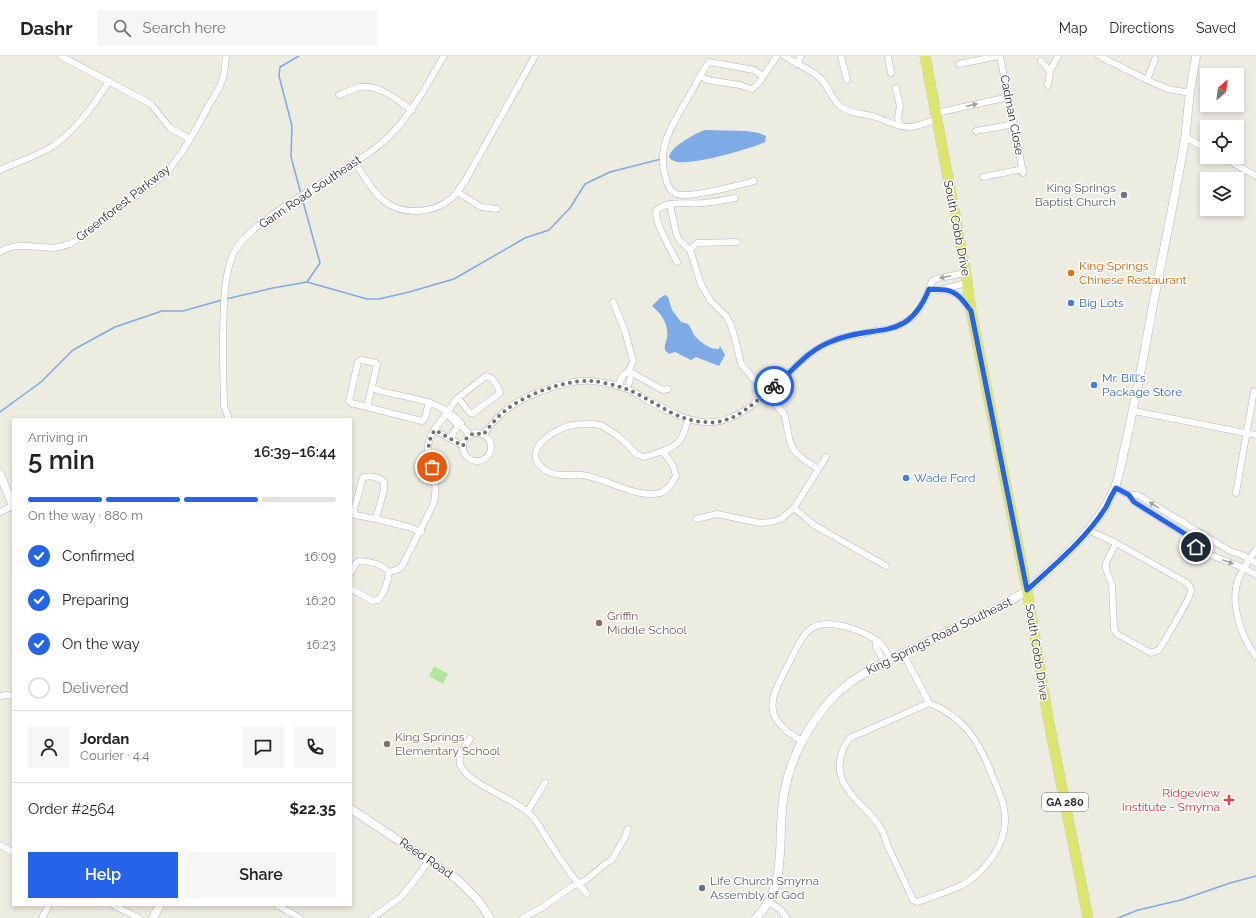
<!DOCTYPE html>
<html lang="en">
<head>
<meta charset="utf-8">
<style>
  body { margin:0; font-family:Raleway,sans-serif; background:#f6f6f6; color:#222; height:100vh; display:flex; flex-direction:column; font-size:15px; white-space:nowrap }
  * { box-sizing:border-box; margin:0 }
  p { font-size:13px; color:#767676 }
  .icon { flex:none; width:22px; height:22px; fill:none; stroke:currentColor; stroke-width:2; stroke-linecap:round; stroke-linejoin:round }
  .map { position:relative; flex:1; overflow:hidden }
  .panel { position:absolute; left:12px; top:362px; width:340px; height:488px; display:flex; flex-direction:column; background:#fff; border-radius:0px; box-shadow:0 2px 6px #0003 }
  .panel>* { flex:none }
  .needle { width:26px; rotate:28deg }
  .fabs { position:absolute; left:1200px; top:12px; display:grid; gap:8px }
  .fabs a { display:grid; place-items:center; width:44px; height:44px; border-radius:0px; background:#fff; box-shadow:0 2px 6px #0003; font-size:20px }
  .pin { position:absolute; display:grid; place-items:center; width:34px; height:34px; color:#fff; margin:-17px; border:2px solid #fff; border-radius:50%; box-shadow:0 1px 4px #0007 }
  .courier { position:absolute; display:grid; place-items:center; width:40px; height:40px; margin:-20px; border:3px solid #2563eb; border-radius:50%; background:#fff; color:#222; box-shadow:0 1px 5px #0007 }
  .head em { font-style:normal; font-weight:600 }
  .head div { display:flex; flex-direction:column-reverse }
  .head { display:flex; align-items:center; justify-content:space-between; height:68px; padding:0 16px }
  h1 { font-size:26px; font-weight:600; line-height:30px }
  .bar { display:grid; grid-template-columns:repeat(4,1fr); gap:6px 4px; align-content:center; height:48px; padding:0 16px }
  .bar i { height:5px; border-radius:3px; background:#e0e0e0 }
  .bar .selected { background:#2563eb }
  .bar p { grid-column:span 4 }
  .line { display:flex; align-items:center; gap:10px; padding:0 16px; border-top:1px solid #e0e0e0 }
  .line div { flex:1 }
  .round { display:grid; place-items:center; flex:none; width:42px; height:42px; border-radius:0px; background:#f6f6f6 }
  ol { padding:0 16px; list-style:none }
  li { display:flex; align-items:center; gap:12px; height:44px }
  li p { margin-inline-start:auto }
  li .icon { padding:4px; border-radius:50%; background:#2563eb; color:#fff; stroke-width:4 }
  li:last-child { color:#767676 }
  li i { width:22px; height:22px; border:2px solid #e0e0e0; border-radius:50% }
  .primary-button { display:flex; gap:8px; margin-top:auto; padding:8px 16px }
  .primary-button a { flex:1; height:46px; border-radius:0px; background:#2563eb; color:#fff; font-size:16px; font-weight:600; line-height:46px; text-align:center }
  .primary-button a+a { background:#f6f6f6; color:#222 }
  header { display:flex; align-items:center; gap:24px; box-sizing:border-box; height:56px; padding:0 20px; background:#fff; border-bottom:1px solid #e0e0e0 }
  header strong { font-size:19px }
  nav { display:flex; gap:22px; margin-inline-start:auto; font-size:14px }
  .search { width:280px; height:36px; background:#f6f6f6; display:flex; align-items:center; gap:10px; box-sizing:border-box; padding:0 14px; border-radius:0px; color:#767676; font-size:15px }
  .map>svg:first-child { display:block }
</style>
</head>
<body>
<header>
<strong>Dashr</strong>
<div class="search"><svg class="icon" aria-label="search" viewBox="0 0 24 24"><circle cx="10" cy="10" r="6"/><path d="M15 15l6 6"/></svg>Search here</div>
<nav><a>Map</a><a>Directions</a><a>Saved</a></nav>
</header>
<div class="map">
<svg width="1256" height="862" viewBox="0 0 1256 862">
  <rect width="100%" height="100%" fill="#edece1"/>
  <polygon fill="#b2e5a0" points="434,610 448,618 443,628 429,620"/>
  <g fill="#7eaae5">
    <path d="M 705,74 L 747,75 L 759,77 L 766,80 L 765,86 C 750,93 687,111 674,105 C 671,104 671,103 669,101 C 670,99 670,97 672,95 C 676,89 697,76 705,74 Z"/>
    <path d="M 665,239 L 668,241 L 672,254 L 681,266 L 688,268 C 691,271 692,276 694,279 C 700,286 710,294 719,293 L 720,290 L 725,299 L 719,310 L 696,301 L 691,304 L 675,296 L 669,298 L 665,294 C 664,290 666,286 667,282 C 669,269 662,258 652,250 L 660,242 Z"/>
  </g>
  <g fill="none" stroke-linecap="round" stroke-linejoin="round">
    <g stroke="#7eaae5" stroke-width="1.5">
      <polyline points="299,0 280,11 279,20 292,70 291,101 301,138"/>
      <polyline points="302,142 320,207 307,226"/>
      <polyline points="226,243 273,232 307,226 367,243 379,243 409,236 454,223 525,182 549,174 570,152 585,128 610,116 661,103"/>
      <polyline points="0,356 41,326 73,294 115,271 162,255 183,255 222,244"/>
      <polyline points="1118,862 1138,854 1181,844 1230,827 1256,820"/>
    </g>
    <g stroke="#b6b5bf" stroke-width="7">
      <g id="minor">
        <polyline points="61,0 151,48 170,72 190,83"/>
        <path d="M 784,0 C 796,8 813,14 823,25 C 829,33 832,43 840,50 C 852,59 865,57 878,62 C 888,65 898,72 910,71 C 919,70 928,66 937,63"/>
        <polyline points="841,0 847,24"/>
        <polyline points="888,0 891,17"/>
        <polyline points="1000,0 1023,117"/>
        <polyline points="1099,0 1147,24 1168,33 1190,37"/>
        <polyline points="1041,5 1050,15"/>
        <polyline points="797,8 801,0"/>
        <polyline points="959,8 999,0"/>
        <polyline points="701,20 707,24 740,29 752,33 757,29 777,0"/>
        <polyline points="1147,24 1155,3"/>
        <polyline points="1048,29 1050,15 1058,0"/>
        <polyline points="896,32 900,50 898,61 899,69"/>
        <path d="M 339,39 C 346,36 353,33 360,31 C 379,28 397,44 412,54"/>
        <polyline points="936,57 1009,41"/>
        <polyline points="976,75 1014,68"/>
        <polyline points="1185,81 1207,93"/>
        <polyline points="1222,101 1256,120"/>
        <path d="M 355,107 C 364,119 371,134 383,144 C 402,160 433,158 452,142 C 457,137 461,131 465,125 L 535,0"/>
        <path d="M 0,114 C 18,106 37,100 53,90 C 76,74 95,48 109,25"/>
        <polyline points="983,121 1023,113"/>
        <path d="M 754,125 C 739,129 689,143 676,138 C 670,135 667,128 666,123 C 655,92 674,66 689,40 C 695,29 701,17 709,6 L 754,14 L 760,18 L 762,20"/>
        <polyline points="457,136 481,151 497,153"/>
        <path d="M 670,148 L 676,177 L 680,185 L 690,194 L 701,228 L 710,244 L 726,260 L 730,267 L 735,282 L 741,308 L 784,358 C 788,369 787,384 794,394 C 799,402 810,407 818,413"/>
        <polyline points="690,194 697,187 737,186"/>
        <path d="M 0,196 C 15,186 35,191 53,192 L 58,191 L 70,188 L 164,119 C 183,98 196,73 209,49 C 214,41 221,31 223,22 C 225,15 225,7 226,0"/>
        <path d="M 677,206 C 672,196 652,163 657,154 C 670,143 688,149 704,147 C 714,146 725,144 735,142"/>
        <polyline points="943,233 967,227"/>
        <path d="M 937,234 C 955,234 960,240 970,253"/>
        <polyline points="613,246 625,275 633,305 629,315 631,321 627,333"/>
        <polyline points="629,315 659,332 663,334 668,333"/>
        <path d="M 486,320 C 493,321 498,330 500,337 L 473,357 L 470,357 L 458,342 Z"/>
        <polyline points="618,330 623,319 629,315"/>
        <path d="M 372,332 C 404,344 435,339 461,367 L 461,369"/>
        <polyline points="367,351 377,309 376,307 361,304 358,306 350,341 349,345 351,347 422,365 425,362 429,346"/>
        <polyline points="1134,355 1256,379"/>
        <polyline points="449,357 450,361 458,369 461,369 470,379"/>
        <path d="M 229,363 L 224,350 L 224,343 C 223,322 223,301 223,279 C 224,252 223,223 233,198 C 239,186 249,177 259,169 C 297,137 345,118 383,86 C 410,62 426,30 444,0"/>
        <path d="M 591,368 L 601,369 L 618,380 L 628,389 L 636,398 L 645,401 L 663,395 L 673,410 L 676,420 C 672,427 668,435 660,437 C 636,443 606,422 582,419 C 570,418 554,422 544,413 C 519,395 555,372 573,369 C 579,368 585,368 591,368 Z"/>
        <polyline points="435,374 463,390"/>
        <circle cx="477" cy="391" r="14"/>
        <path d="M 483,379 C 490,370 497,361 506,354 C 524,339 568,323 591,325 C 603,326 617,329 627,333 C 635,336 643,342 651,346 C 688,366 716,378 752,349 C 761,341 770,334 778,327 C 798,308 813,291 840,282 L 870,276 L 888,273 L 898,270 L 905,266 L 914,260 L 923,247 L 932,225 L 939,222 L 966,217"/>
        <path d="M 452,383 C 452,376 455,373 461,369"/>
        <path d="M 663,395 C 681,389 683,381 688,363"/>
        <path d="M 363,421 C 370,420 379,421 384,426 L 384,434 L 376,463 L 355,459 L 353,458 Z"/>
        <polyline points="1115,432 1129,439 1134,446 1190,481 1196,491 1203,496 1244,512 1256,519"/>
        <polyline points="1236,437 1254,335"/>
        <polyline points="1129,439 1138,439 1230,495 1242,499 1256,507"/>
        <polyline points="794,452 814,469 886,510"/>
        <polyline points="0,456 13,450"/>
        <polyline points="376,463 409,471 421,476"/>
        <polyline points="696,463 717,458 760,467 771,466 781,463 794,452 826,401"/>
        <path d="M 1088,474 L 1116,487 L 1106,507 L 1106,513 L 1112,529 L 1114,573 L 1117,578 L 1151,597 L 1159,594 C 1165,583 1190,544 1191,535 C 1191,531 1189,529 1187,527 L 1116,487"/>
        <path d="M 1256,494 C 1249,503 1242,513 1238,524 C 1230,547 1241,582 1256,600"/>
        <path d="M 351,516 L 356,507 L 359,505 C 368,505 383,508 389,516 C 388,526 384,537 378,544 L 373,545 L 351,533"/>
        <path d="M 389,516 L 399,513 L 402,510 L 433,449 C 440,426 430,416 428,394 C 427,380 439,367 447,357 C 451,352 453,346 458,342"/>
        <polyline points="876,585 876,591 885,607"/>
        <polyline points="903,597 929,647"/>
        <polyline points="0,640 6,639 13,640"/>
        <path d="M 929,647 C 962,660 977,682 990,714 C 996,730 1005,746 1005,763 C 1006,789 984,817 962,829 C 954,833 945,836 937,839 C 930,841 924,844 917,846 L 913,844 C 905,827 897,809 888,791 C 886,784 884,777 880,771 C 866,748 836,735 840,705 C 841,696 844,689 850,682 Z"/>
        <path d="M 470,683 C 465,691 456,701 461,711 C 472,730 513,741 531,759 C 540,768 545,781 553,792 C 563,808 575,824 587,838"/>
        <path d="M 802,685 C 757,660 772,640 791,603 C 797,592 802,577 814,571 C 831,562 868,576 881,588 C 885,592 888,599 890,604"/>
        <polyline points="527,756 545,727"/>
        <polyline points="0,789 13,796"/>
        <polyline points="769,846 781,854 787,862"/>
        <polyline points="113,849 139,862"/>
        <polyline points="277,849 300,862"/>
        <polyline points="42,862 49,849"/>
        <polyline points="372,862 401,841 415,824 429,804"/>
        <polyline points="523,862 543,851 571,831 586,824 605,808 612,804 625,781 628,773"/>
      </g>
    </g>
    <g stroke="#b6b5bf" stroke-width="9">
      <g id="tertiary">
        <polyline points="0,418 13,450"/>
        <polyline points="351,753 458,824 478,844 490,862"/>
        <polyline points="153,862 160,849"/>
        <path d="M 756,862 C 791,827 775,777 785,733 C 791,702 806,674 826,649 C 849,621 885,606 917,591 C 938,581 958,571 978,561 C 996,553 1013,545 1028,533 C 1060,505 1095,474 1113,436 C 1119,423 1121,408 1124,395 C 1132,361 1138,327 1145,293 C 1157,223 1173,153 1185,83 C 1187,67 1188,51 1190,36 C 1192,24 1194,12 1196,0"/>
      </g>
    </g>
    <g stroke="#cdcdcd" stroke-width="11">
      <polyline id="primary" points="925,0 966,217 971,255 1027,534 1048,662 1088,862"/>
    </g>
    <use href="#minor" stroke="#fff" stroke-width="6"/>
    <use href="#tertiary" stroke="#fff" stroke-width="8"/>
    <use href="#primary" stroke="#dce66e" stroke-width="10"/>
  </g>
  <defs><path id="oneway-solid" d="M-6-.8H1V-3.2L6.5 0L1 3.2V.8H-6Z"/></defs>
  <g fill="#a0a0a0">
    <use href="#oneway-solid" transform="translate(972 49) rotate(-13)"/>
    <use href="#oneway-solid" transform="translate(945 221) rotate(168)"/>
    <use href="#oneway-solid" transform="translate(1154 449) rotate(-148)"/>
    <use href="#oneway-solid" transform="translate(1228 506) rotate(21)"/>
  </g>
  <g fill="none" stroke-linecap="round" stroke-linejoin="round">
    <path stroke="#70706c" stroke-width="4" stroke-dasharray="0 7.2" d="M 432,411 C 428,397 426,386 435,374 L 463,390 C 466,379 473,375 483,379 C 490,370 497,361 506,354 C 524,339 567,323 591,325 C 602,326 616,329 626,333 C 653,343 673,364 704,366 C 708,366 712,367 716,366 C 740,363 756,345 774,330"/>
    <path stroke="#2563eb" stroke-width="5" d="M 774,330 C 793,315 807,295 830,286 C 874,266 907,289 929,233 C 935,234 940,233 946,234 C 958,236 964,246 971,255 L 1027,534 C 1055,508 1086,483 1106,451 C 1109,445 1112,438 1116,432 L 1129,439 L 1134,446 L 1190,481 L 1196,491"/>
  </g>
  <g fill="#6b7280" stroke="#fff" stroke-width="1.5">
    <circle cx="1124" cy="139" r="4"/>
    <circle cx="702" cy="832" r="4"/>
  </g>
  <circle fill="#e8710a" stroke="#fff" stroke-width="1.5" cx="1071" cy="217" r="4"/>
  <g fill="#3f7fe0" stroke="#fff" stroke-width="1.5">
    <circle cx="1071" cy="247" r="4"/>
    <circle cx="1094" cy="329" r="4"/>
    <circle cx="906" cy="422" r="4"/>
  </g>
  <g fill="#8d6e63" stroke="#fff" stroke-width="1.5">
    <circle cx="599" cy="567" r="4"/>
    <circle cx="387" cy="688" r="4"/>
  </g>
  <path fill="#e0444e" stroke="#fff" stroke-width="1.5" d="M1227 738h4v4h4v4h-4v4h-4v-4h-4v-4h4z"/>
  <g text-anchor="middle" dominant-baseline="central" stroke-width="3" stroke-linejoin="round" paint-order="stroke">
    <rect fill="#fff" stroke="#6c6c6c" stroke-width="1" x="1042" y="737" width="46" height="18" rx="3"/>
    <g font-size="11" font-weight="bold" fill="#2d2d2d">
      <text x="1065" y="746">GA 280</text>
    </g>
    <g font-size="12" fill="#2d2d2d" stroke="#fff">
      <text transform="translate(1012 59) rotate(79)">Cadman Close</text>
      <text transform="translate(310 136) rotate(-34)">Gann Road Southeast</text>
      <text transform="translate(123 147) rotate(-38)">Greenforest Parkway</text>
      <text transform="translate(957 172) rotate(79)">South Cobb Drive</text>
      <text transform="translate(939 580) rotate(-26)">King Springs Road Southeast</text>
      <text transform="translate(1037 596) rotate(81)">South Cobb Drive</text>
      <text transform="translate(426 802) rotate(34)">Reed Road</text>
    </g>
    <g font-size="12" fill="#5b616d" stroke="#fff" text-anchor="end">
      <text x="1116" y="132">King Springs<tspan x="1116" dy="14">Baptist Church</tspan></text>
      <text x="710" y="825" text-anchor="start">Life Church Smyrna<tspan x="710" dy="14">Assembly of God</tspan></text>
    </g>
    <g font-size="12" fill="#c56008" stroke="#fff" text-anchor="start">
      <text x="1079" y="210">King Springs<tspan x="1079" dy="14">Chinese Restaurant</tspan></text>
    </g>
    <g font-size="12" fill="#366cbe" stroke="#fff" text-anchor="start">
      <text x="1079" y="247">Big Lots</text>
      <text x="1102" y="322">Mr. Bill's<tspan x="1102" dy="14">Package Store</tspan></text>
      <text x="914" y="422">Wade Ford</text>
    </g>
    <g font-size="12" fill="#785e54" stroke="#fff" text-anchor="start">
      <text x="607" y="560">Griffin<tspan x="607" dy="14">Middle School</tspan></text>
      <text x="395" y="681">King Springs<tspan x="395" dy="14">Elementary School</tspan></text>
    </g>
    <g font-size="12" fill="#be3a42" stroke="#fff" text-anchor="end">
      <text x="1220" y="737">Ridgeview<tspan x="1220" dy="14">Institute - Smyrna</tspan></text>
    </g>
  </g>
</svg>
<div class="fabs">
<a><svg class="needle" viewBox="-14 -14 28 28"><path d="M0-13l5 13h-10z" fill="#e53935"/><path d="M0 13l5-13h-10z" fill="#767676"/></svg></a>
<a><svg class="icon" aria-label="locate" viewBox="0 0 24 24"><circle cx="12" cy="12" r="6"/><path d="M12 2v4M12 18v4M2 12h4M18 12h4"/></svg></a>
<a><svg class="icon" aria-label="layers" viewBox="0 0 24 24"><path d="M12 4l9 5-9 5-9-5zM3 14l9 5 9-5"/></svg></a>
</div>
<div class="pin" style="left:432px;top:411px;background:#ea580c"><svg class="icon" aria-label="bag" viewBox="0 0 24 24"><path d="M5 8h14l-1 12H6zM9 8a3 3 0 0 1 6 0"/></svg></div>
<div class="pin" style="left:1196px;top:491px;background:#1f2937"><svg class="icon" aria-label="home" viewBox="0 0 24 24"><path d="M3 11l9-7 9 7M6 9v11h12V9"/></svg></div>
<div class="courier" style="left:774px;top:330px"><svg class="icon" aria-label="bike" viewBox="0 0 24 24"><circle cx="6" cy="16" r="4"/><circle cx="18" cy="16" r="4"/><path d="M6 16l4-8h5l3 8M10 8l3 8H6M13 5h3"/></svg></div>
<section class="panel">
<div class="head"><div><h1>5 min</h1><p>Arriving in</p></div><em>16:39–16:44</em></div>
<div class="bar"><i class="selected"></i><i class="selected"></i><i class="selected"></i><i></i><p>On the way · 880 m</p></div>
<ol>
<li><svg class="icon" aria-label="check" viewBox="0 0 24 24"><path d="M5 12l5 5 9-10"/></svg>Confirmed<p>16:09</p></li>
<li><svg class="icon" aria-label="check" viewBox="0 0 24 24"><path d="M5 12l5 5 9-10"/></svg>Preparing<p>16:20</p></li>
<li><svg class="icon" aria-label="check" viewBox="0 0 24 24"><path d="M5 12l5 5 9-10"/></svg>On the way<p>16:23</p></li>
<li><i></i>Delivered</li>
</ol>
<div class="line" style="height:72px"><a class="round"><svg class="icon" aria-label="person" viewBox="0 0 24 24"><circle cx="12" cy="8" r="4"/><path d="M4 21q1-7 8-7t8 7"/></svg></a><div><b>Jordan</b><p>Courier · 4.4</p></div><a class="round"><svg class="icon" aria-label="chat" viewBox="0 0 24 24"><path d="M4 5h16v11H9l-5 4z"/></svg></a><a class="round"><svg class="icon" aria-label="phone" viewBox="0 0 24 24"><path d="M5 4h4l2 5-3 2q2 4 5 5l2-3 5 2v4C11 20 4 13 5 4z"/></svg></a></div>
<div class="line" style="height:52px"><div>Order #2564</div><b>$22.35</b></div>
<div class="primary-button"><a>Help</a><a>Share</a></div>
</section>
</div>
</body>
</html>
